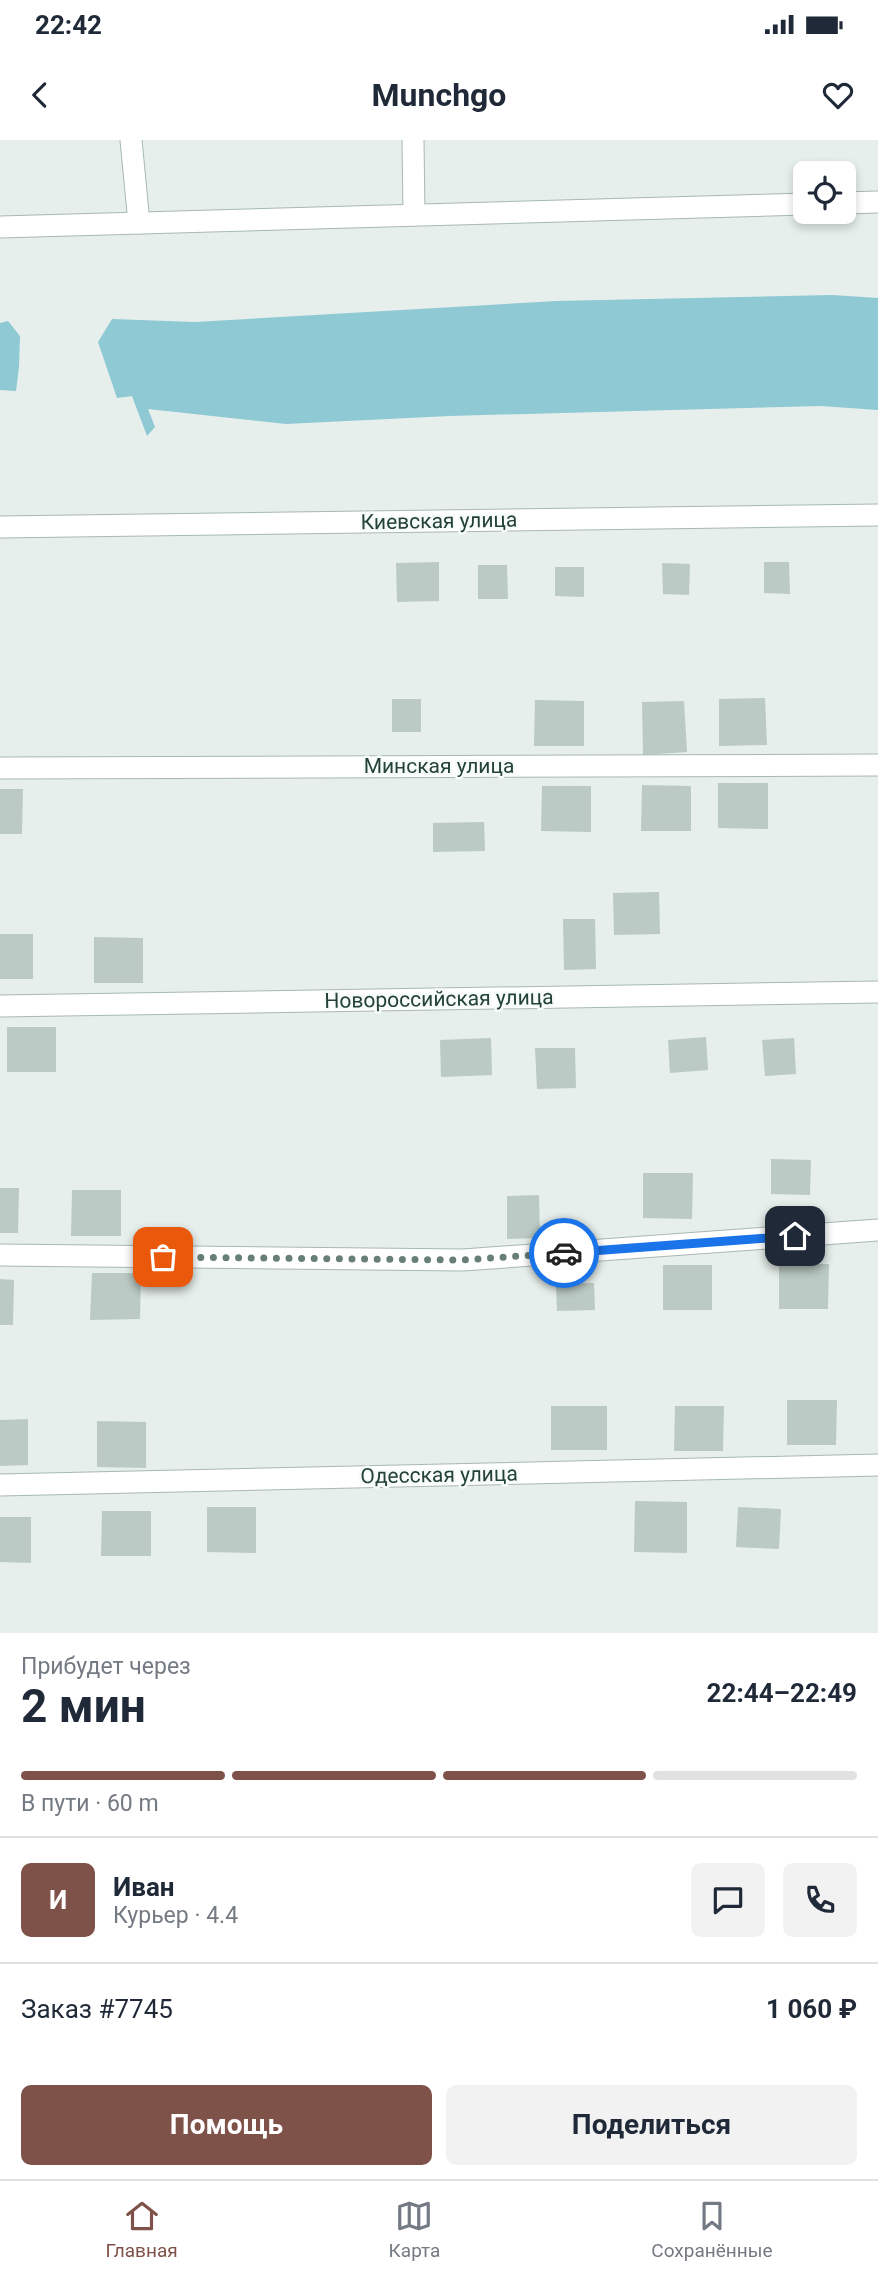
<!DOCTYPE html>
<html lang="ru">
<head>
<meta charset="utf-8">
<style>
  body { margin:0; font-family:Roboto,sans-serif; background:#f2f2f3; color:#1f2937; height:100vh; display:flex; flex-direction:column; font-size:26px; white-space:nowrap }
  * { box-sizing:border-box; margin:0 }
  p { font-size:23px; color:#747a83 }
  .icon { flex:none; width:38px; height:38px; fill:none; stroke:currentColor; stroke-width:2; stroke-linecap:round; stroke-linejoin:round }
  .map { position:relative; height:1493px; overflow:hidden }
  .details { display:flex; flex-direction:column; background:#fff; flex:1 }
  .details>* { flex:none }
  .controls { position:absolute; left:793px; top:21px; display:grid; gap:14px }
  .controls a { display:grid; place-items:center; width:63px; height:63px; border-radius:10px; background:#fff; box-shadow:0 4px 10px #0003; font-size:35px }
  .pin { position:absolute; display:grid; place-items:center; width:60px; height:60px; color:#fff; margin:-30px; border-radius:14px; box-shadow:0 4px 10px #0006 }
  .courier { position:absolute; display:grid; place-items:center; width:70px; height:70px; margin:-35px; border:5px solid #1a73e8; border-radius:50%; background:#fff; color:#222; box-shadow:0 2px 9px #0007 }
  .headline em { font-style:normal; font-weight:700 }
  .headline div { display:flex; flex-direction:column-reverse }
  .headline { display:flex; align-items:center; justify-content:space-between; height:119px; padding:0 21px }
  h1 { font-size:46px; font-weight:700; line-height:52px }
  .bar { display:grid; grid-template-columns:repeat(4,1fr); gap:10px 7px; align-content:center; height:84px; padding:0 21px }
  .bar i { height:9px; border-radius:5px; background:#e0e1e3 }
  .bar .current { background:#7f5249 }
  .bar p { grid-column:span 4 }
  .line { display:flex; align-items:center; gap:18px; padding:0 21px; border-top:2px solid #e0e1e3 }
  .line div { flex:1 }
  .round { display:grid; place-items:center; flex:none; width:74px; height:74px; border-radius:10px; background:#f2f2f3 }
  .action { display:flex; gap:14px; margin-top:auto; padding:14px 21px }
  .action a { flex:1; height:80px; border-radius:10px; background:#7f5249; color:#fff; font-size:28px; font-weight:700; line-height:80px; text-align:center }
  .action a+a { background:#f2f2f3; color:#1f2937 }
  .status { display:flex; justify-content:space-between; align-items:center; height:49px; padding:0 35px; background:#fff; direction:ltr }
  .status svg { height:19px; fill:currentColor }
  header { display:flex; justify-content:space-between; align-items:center; height:91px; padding:0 21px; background:#fff; font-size:32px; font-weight:700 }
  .tab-bar { display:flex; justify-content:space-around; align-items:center; height:98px; border-top:2px solid #e0e1e3; background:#fff; font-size:19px; color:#747a83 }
  .tab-bar a { display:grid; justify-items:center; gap:4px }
  .tab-bar .current { color:#7f5249 }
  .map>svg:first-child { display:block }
</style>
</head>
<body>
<div class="status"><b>22:42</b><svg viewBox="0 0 49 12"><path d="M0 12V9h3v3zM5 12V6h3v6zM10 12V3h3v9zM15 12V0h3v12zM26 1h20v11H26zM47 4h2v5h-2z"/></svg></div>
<header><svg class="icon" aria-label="back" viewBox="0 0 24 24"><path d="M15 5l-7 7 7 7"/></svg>Munchgo<svg class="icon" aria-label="heart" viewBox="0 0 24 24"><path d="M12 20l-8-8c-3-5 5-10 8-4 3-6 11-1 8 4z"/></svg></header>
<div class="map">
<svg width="878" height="1493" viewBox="0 0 878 1493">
  <rect width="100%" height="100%" fill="#e6efeb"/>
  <g fill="#8ec9d4">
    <polygon points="832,155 878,158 878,270 821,266 449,276 286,284 148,269 155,287 147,296 132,256 117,258 98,202 112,179 195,182 556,161"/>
    <polygon points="8,181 20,196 19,227 16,251 0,250 0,183"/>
  </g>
  <g fill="#bbcac4">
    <polygon points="439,422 439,461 397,462 396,423"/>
    <polygon points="764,422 789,422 790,454 764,453"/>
    <polygon points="662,423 690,424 689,455 663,454"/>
    <polygon points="478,425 507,425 508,459 478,459"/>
    <polygon points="555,427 584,427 584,457 555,456"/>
    <polygon points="765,558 767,605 719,606 719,559"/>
    <rect x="392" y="559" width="29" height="33"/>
    <polygon points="535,560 584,561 584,606 534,606"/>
    <polygon points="684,561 687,612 643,615 642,562"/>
    <polygon points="718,643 768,643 768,689 718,688"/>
    <polygon points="642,645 691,646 691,691 641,691"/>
    <polygon points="542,646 591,646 591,692 541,691"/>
    <polygon points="0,649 23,649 22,694 0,694"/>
    <polygon points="484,682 485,711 433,712 433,683"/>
    <polygon points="659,752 660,794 614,795 613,753"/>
    <polygon points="563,779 595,779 596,829 564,830"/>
    <rect x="0" y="794" width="33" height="45"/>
    <polygon points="94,797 143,798 143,843 94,843"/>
    <rect x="7" y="887" width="49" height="45"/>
    <polygon points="706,897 708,930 670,933 668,900"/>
    <polygon points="491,898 492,935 441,937 440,900"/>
    <polygon points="794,898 796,934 765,936 762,900"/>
    <polygon points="535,908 575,908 576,948 537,949"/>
    <polygon points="771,1019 811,1020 810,1055 771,1054"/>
    <polygon points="643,1033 693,1033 692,1079 643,1078"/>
    <polygon points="0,1048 19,1048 18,1093 0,1093"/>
    <polygon points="72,1050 121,1050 121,1096 71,1096"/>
    <polygon points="539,1055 540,1098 507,1099 507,1056"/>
    <polygon points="779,1124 829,1124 828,1169 779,1169"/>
    <rect x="663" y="1125" width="49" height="45"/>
    <polygon points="92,1133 141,1133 140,1179 90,1180"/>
    <polygon points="0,1139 14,1140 13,1185 0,1185"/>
    <polygon points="594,1143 595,1170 557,1171 556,1144"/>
    <polygon points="787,1260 837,1260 836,1305 787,1305"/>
    <rect x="551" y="1266" width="56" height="44"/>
    <polygon points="675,1266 724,1266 723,1311 674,1311"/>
    <polygon points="28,1279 28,1325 0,1326 0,1280"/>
    <polygon points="97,1281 146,1282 146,1328 97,1327"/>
    <polygon points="635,1361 687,1362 687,1413 634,1412"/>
    <polygon points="207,1367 256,1367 256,1413 207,1412"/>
    <polygon points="738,1367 781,1369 779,1409 736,1407"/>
    <polygon points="102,1371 151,1371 151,1416 101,1416"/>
    <polygon points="0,1377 31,1377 31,1423 0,1422"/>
  </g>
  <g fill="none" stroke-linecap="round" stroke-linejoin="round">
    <g stroke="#a8b8b2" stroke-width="23">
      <g id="street">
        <polyline points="131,0 139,83"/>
        <polyline points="413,0 414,75"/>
        <polyline points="844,63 878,62"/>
        <polyline points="0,87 805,64"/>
        <polyline points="0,387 878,375"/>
        <polyline points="0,628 878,625"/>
        <polyline points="0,866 878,852"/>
        <polyline points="0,1115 463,1120 878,1090"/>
        <polyline points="0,1345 878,1325"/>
      </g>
    </g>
    <use href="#street" stroke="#fff" stroke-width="21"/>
  </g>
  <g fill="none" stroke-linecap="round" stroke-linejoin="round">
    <polyline stroke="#687f78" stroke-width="7" stroke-dasharray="0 12.6" points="163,1117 463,1120 564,1113"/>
    <polyline stroke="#1a73e8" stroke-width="9" points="564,1113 795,1096"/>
  </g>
  <g text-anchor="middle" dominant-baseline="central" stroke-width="5" stroke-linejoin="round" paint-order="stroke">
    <g font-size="21" fill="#24423a" stroke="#f7fbf9">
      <text transform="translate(439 381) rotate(-1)">Киевская улица</text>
      <text x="439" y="626">Минская улица</text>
      <text transform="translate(439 859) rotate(-1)">Новороссийская улица</text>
      <text transform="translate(439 1335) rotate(-1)">Одесская улица</text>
    </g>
  </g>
</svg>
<div class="controls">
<a><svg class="icon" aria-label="locate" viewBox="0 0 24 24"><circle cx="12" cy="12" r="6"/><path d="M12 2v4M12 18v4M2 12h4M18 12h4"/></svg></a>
</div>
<div class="pin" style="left:163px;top:1117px;background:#ea580c"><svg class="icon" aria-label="bag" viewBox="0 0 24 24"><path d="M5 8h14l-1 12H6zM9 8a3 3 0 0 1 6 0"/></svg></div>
<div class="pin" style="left:795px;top:1096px;background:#1f2937"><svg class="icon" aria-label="home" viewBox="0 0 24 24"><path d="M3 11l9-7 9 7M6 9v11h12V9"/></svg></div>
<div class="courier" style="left:564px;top:1113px"><svg class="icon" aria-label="car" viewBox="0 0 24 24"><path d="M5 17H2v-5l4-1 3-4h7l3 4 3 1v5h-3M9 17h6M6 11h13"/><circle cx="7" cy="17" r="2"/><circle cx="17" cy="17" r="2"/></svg></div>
</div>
<section class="details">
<div class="headline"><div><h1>2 мин</h1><p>Прибудет через</p></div><em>22:44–22:49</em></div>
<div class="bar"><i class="current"></i><i class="current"></i><i class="current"></i><i></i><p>В пути · 60 m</p></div>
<div class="line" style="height:126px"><b class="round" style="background:#7f5249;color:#fff">И</b><div><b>Иван</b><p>Курьер · 4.4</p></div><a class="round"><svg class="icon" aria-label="chat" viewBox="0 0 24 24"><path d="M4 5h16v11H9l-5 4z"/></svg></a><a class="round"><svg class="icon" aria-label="phone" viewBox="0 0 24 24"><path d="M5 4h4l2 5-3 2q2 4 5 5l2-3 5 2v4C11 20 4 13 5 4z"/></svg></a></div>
<div class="line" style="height:91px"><div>Заказ #7745</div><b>1 060 ₽</b></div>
<div class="action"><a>Помощь</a><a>Поделиться</a></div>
</section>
<nav class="tab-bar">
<a class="current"><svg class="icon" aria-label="home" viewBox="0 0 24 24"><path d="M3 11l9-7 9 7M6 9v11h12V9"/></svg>Главная</a>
<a><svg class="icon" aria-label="map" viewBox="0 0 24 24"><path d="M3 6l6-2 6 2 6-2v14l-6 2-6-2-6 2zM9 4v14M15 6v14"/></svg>Карта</a>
<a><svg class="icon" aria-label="saved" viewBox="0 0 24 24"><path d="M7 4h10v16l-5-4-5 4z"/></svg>Сохранённые</a>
</nav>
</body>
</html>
